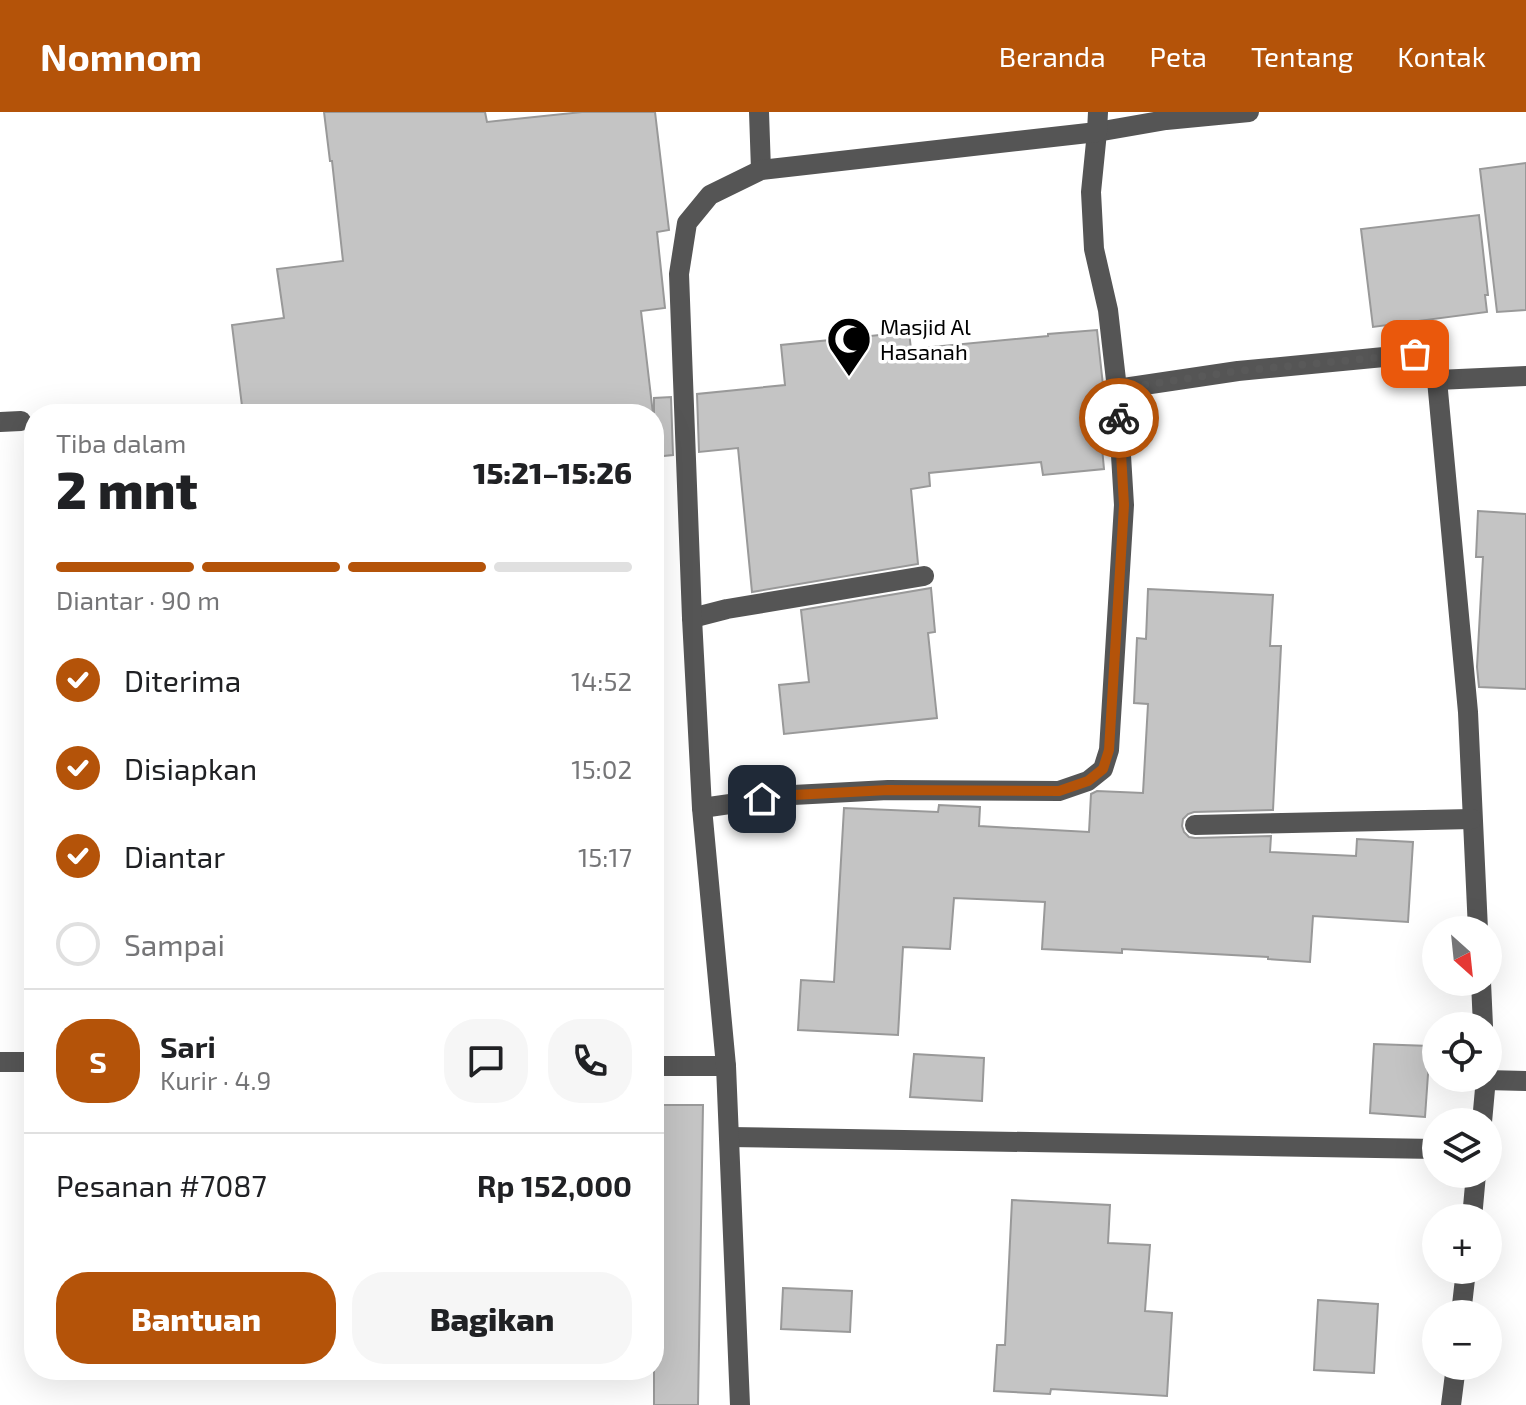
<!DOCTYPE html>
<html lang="id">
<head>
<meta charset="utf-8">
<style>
  body { margin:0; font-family:"Exo 2",sans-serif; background:#f6f6f6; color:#202124; height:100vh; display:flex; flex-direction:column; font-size:30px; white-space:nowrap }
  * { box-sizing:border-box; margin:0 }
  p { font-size:26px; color:#757577 }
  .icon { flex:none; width:44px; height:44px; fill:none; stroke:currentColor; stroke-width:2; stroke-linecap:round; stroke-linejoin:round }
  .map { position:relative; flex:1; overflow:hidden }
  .side { position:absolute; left:24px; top:292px; width:640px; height:976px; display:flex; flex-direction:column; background:#fff; border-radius:32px; box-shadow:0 8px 32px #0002 }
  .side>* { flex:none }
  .needle { width:52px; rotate:153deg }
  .controls { position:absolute; left:1422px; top:804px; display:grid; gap:16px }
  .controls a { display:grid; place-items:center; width:80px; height:80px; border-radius:50%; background:#fff; box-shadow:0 8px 32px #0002; font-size:40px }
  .pin { position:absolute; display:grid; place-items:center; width:68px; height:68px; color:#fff; margin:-34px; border-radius:16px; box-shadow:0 4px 12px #0006 }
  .courier { position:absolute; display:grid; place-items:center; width:80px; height:80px; margin:-40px; border:6px solid #b45309; border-radius:50%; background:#fff; color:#222; box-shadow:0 2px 10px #0007 }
  .overview em { font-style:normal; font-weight:800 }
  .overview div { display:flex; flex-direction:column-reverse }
  .overview { display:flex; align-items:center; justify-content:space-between; height:136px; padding:0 32px }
  h1 { font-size:52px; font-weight:800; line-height:60px }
  .bar { display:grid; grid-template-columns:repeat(4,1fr); gap:12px 8px; align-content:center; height:96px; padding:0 32px }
  .bar i { height:10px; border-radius:6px; background:#e0e0e0 }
  .bar .current { background:#b45309 }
  .bar p { grid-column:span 4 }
  .line { display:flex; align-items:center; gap:20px; padding:0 32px; border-top:2px solid #e0e0e0 }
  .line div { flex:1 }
  .round { display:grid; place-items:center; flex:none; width:84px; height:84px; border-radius:32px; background:#f6f6f6 }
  ol { padding:0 32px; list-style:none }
  li { display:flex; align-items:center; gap:24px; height:88px }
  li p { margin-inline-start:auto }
  li .icon { padding:8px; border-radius:50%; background:#b45309; color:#fff; stroke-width:4 }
  li:last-child { color:#757577 }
  li i { width:44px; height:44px; border:4px solid #e0e0e0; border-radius:50% }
  .button { display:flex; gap:16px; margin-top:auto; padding:16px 32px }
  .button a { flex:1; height:92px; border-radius:32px; background:#b45309; color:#fff; font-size:32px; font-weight:800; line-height:92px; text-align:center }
  .button a+a { background:#f6f6f6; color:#202124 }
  header { display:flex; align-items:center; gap:48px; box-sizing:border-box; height:112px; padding:0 40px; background:#b45309; color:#fff }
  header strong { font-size:38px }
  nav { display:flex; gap:44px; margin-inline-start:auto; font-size:28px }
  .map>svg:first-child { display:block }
</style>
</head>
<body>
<header>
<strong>Nomnom</strong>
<nav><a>Beranda</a><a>Peta</a><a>Tentang</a><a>Kontak</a></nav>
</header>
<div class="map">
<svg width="1526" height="1293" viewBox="0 0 1526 1293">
  <rect width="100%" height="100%" fill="#fff"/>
  <g fill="#c4c4c4" stroke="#999" stroke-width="2">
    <polygon points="324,0 485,0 487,10 582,0 655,0 669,118 657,120 665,196 641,199 653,302 243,302 232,213 284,206 277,157 343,149 332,49 330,49"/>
    <polygon points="1526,51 1526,198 1497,200 1480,57"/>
    <polygon points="1479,103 1488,183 1485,183 1487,200 1373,215 1361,117"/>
    <polygon points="1097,218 1105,292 1098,293 1104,357 1043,363 1041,350 929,361 930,374 911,377 918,452 752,480 738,336 699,340 697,282 785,273 781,233 909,220 911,237 1048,224 1048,222"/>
    <polygon points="671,285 673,343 654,345 654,286"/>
    <polygon points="1478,399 1526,402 1526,577 1479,575 1477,555 1483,445 1476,445"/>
    <polygon points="931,476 935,520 928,521 937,606 784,622 779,573 809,570 801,498"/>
    <polygon points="1148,477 1273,483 1270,534 1281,534 1273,698 1194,700 1188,702 1183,707 1182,714 1184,720 1189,725 1195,726 1271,724 1270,740 1356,744 1357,727 1413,730 1408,810 1313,804 1310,850 1268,847 1268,845 1122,837 1122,841 1042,837 1045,790 954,786 950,837 903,835 898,923 798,918 801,868 834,870 844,696 938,700 939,693 980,695 979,714 1089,720 1091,682 1097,679 1143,681 1148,592 1134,591 1137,526 1146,527"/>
    <polygon points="1374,932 1430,934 1425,1005 1370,1001"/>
    <polygon points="914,942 984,946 982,989 910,985"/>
    <polygon points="654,993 703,993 698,1293 654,1293"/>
    <polygon points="1012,1088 1110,1093 1108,1131 1150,1133 1145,1199 1172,1201 1167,1284 1051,1277 1050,1282 994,1279 997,1233 1005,1233"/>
    <polygon points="783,1176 852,1179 850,1220 781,1217"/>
    <polygon points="1318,1188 1378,1192 1374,1261 1314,1258"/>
  </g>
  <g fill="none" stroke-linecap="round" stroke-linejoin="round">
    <g stroke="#555" stroke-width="20">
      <polyline points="759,0 761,58"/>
      <polyline points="1437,268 1526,264"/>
      <polyline points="1117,277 1238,259 1415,242 1432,252 1437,268 1468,600 1478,818"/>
      <polyline points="0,310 21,309"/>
      <polyline points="692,506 727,497 924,464"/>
      <polyline points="702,696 793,683 888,678 1059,679 1088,669 1103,657 1109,638 1124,393 1117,277 1108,198 1094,137 1091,80 1097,20 1166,8 1249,0"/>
      <polyline points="1195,713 1472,707"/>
      <polyline points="1481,870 1483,914"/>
      <polyline points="0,950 34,950"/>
      <polyline points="654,954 726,954"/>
      <polyline points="1486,968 1526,969"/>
      <polyline points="1482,1010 1486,966"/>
      <polyline points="729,1025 1436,1037"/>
      <polyline points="1472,1106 1476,1062"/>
      <polyline points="1461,1202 1466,1158"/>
      <polyline points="740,1293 726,954 702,696 692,506 679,162 687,111 710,83 761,58 1097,20 1098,0"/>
      <polyline points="1451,1293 1456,1254"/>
    </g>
  </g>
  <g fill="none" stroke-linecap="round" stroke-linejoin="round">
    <polyline stroke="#595959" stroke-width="8" stroke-dasharray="0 14.4" points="1119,306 1117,277 1238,259 1415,242"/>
    <polyline stroke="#b45309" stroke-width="10" points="762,687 793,683 888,678 1059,679 1088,669 1103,657 1109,638 1124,393 1119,306"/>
  </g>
  <defs>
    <g id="mosque-pin" transform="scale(2.3)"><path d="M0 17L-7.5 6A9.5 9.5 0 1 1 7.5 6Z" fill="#000" stroke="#fff"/><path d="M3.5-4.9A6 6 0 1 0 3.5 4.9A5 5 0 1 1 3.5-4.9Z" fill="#fff"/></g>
  </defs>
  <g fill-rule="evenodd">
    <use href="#mosque-pin" x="849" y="227"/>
  </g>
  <g text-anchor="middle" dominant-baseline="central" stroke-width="7" stroke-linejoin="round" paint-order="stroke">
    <g font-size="22" fill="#000" stroke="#fff" text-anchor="start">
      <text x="880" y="214">Masjid Al<tspan x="880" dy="25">Hasanah</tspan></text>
    </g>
  </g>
</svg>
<div class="controls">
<a><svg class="needle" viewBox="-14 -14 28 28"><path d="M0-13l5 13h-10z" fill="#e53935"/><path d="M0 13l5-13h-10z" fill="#757577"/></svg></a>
<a><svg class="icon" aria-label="locate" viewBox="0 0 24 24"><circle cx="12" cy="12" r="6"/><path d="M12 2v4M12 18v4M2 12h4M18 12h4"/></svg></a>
<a><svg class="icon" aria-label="layers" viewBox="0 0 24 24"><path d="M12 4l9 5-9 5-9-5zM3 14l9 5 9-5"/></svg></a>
<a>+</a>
<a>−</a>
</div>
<div class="pin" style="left:1415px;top:242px;background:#ea580c"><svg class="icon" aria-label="bag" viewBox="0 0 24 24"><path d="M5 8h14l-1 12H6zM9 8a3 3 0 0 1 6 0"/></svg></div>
<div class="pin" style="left:762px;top:687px;background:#1f2937"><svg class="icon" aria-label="home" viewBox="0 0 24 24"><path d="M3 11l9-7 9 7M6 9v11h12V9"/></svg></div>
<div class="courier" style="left:1119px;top:306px"><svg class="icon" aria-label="bike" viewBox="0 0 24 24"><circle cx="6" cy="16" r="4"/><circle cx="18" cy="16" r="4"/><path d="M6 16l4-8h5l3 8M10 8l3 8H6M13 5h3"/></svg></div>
<section class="side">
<div class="overview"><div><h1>2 mnt</h1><p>Tiba dalam</p></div><em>15:21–15:26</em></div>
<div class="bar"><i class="current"></i><i class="current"></i><i class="current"></i><i></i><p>Diantar · 90 m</p></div>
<ol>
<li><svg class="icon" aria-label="check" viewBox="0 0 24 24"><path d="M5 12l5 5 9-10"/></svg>Diterima<p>14:52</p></li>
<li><svg class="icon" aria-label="check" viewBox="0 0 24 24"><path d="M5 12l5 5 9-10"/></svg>Disiapkan<p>15:02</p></li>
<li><svg class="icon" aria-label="check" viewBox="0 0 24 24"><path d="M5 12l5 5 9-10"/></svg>Diantar<p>15:17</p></li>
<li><i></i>Sampai</li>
</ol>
<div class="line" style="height:144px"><b class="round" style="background:#b45309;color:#fff">S</b><div><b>Sari</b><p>Kurir · 4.9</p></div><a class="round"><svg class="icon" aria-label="chat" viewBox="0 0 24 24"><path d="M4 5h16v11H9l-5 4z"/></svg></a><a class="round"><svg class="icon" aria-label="phone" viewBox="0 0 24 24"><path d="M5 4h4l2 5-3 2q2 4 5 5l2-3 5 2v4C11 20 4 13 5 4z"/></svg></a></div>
<div class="line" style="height:104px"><div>Pesanan #7087</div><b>Rp 152,000</b></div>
<div class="button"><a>Bantuan</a><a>Bagikan</a></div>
</section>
</div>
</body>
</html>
